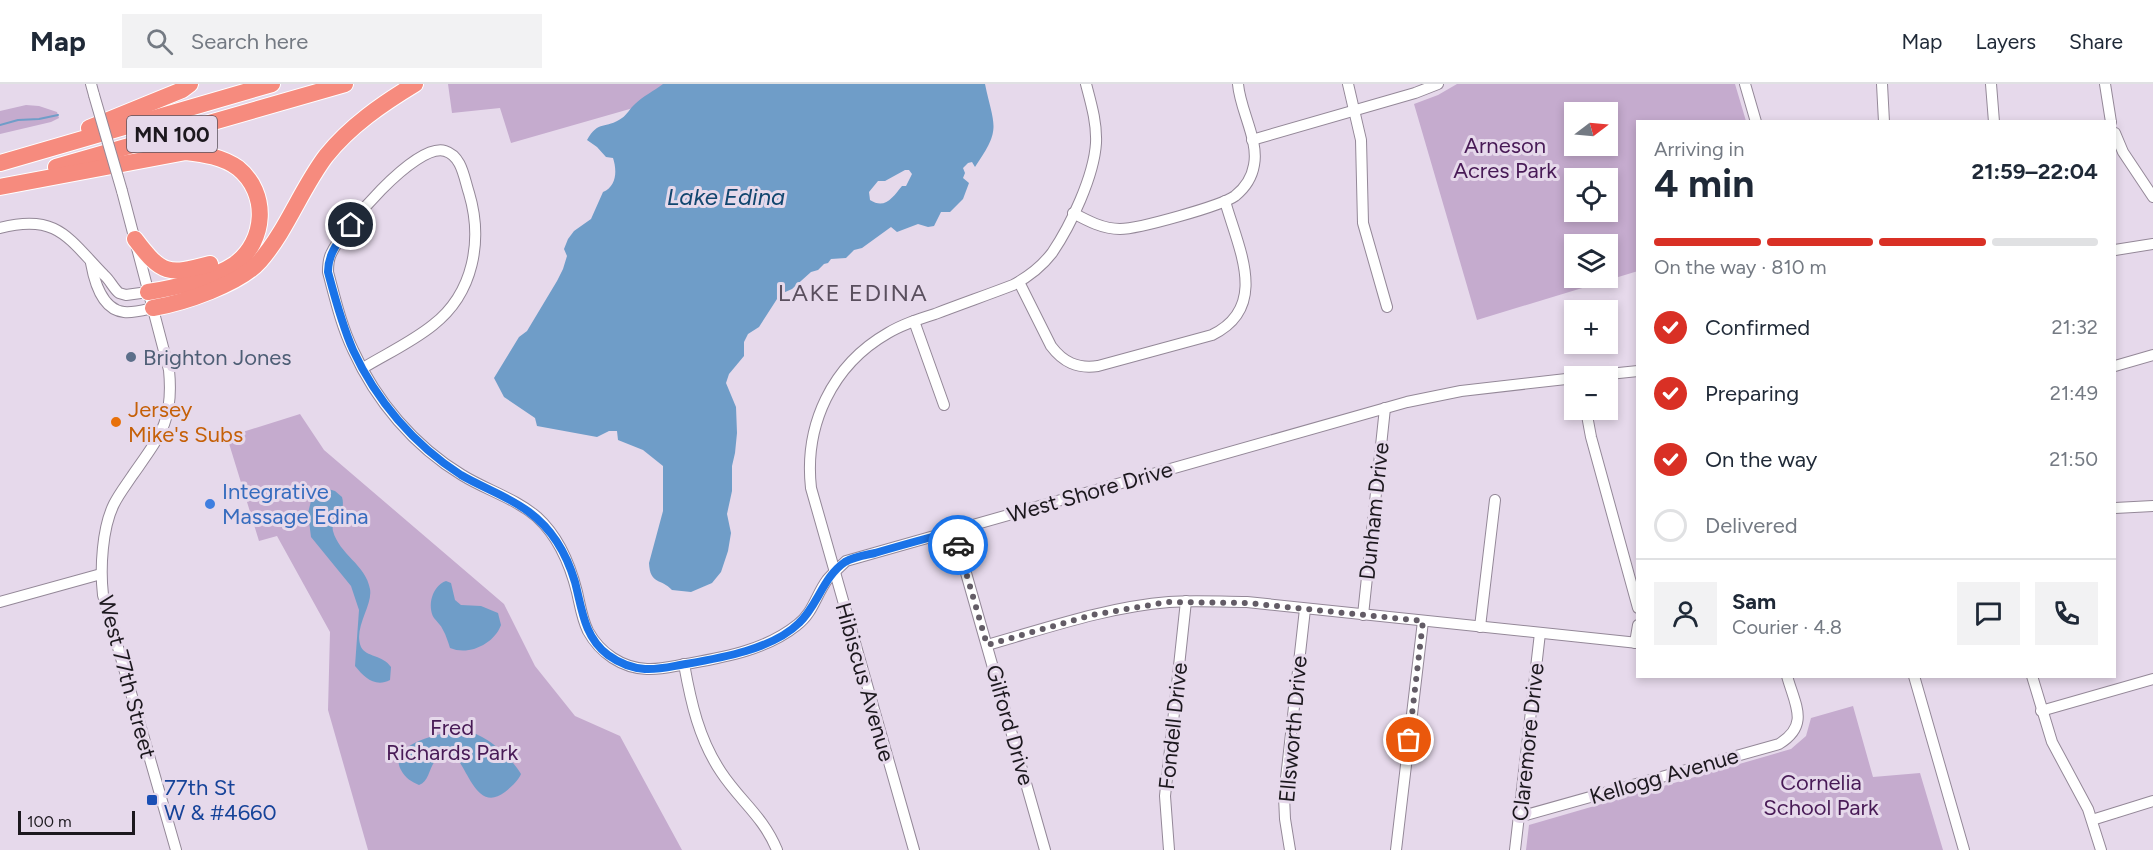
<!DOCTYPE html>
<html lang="en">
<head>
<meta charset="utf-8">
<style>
  body { margin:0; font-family:Figtree,sans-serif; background:#f2f2f3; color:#1f2937; height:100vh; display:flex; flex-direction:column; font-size:22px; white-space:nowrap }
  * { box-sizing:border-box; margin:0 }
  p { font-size:20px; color:#747a83 }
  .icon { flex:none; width:33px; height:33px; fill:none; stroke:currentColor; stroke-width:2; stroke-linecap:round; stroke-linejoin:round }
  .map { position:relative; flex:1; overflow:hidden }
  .panel { position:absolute; left:1636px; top:36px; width:480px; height:558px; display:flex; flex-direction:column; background:#fff; border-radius:0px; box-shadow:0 3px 9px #0003 }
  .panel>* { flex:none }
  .needle { width:39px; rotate:74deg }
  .buttons { position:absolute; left:1564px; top:18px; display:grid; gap:12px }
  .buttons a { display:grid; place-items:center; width:54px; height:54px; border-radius:0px; background:#fff; box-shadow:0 3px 9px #0003; font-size:30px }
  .scale { position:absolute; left:18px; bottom:15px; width:117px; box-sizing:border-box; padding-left:6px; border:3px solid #1c181e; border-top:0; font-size:16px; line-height:21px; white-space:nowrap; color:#1c181e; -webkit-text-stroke:4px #e6d9eb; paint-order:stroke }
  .pin { position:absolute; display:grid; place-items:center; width:51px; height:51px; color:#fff; margin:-26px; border:3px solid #fff; border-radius:50%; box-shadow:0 2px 6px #0007 }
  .courier { position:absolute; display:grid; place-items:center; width:60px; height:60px; margin:-30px; border:4px solid #1a73e8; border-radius:50%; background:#fff; color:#222; box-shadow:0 2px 8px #0007 }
  .summary em { font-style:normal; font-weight:700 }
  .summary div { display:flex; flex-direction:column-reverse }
  .summary { display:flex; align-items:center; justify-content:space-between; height:102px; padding:0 18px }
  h1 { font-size:39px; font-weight:700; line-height:45px }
  .bar { display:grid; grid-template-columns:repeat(4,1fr); gap:9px 6px; align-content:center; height:72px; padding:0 18px }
  .bar i { height:8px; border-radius:4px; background:#e0e1e3 }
  .bar .selected { background:#d93025 }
  .bar p { grid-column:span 4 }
  .line { display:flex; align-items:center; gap:15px; padding:0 18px; border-top:2px solid #e0e1e3 }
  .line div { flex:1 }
  .round { display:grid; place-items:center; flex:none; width:63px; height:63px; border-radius:0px; background:#f2f2f3 }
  ol { padding:0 18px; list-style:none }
  li { display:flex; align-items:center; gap:18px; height:66px }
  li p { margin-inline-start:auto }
  li .icon { padding:6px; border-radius:50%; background:#d93025; color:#fff; stroke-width:4 }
  li:last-child { color:#747a83 }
  li i { width:33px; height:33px; border:3px solid #e0e1e3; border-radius:50% }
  header { display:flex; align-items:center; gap:36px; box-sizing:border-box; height:84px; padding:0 30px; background:#fff; border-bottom:2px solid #e0e1e3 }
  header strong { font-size:28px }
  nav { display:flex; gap:33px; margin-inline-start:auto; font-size:21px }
  .search { width:420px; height:54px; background:#f2f2f3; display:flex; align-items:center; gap:15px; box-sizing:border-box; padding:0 21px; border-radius:0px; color:#747a83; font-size:22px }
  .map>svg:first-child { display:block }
</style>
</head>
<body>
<header>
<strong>Map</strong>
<div class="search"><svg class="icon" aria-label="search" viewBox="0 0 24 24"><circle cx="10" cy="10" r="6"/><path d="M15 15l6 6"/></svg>Search here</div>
<nav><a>Map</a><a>Layers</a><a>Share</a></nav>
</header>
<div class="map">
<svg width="2153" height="766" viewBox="0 0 2153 766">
  <rect width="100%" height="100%" fill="#e6d9eb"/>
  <g fill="#c5abce" fill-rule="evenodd">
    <polygon points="448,0 717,0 511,59 500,24 452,29"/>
    <path d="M 1457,0 L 1735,0 L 1746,37 L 1638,38 L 1638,187 L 1477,236 L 1414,20 L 1438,11 ZM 1575,28 L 1608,28 L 1608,62 L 1575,62 ZM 1575,94 L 1608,94 L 1608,128 L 1575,128 ZM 1575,160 L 1608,160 L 1608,194 L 1575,194 Z"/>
    <polygon points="26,21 39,22 57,28 59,34 51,38 0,50 0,27"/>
    <polygon points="300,330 324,366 504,520 535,582 575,632 620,652 682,766 368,766 328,626 330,548 277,452 259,457 227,353"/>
    <polygon points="1853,622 1873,693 1920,689 1943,766 1526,766 1529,741 1791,665 1806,652 1811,634"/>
  </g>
  <g fill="#6f9dc8" fill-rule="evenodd">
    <path d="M 663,0 L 985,0 C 994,43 1002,44 975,83 L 972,78 L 968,79 L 963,84 L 965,89 L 963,94 L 969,99 L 963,115 L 950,128 L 941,128 L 934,142 L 928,143 L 918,140 L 897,148 L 891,143 L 862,164 L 854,166 L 846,174 L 831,175 L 828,179 L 824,180 L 818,186 L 811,188 L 792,205 L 783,209 L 777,215 L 759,243 L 748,250 L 744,258 L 744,272 L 729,290 L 726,299 L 736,323 L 737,349 L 735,369 L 732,382 L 732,407 L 727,430 L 731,449 L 728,467 L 721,488 L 712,499 L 691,508 L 672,506 C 661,494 650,501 649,479 L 663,427 L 663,382 L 643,366 L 618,356 L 617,347 L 609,347 L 597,353 L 537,342 L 535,334 L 504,313 L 494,294 L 519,253 L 527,247 L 557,197 L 563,185 L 567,172 L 564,165 L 568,155 L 574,147 L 591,135 L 603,108 C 617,102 617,86 613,74 L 606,73 L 597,63 L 587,56 C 599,35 605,46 622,34 C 627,31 630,24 635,20 C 643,12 654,7 663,0 ZM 905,86 L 909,86 L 912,90 L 906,102 L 902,102 C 893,113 885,126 870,116 L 869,108 L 878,97 L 885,97 Z"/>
    <path d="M 325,404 L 335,407 L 342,413 C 347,430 330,434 333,447 C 339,470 366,481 370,505 C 373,522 353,543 361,563 C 366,573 383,571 391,583 L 390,596 C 375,604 364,593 355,582 L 359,526 L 351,502 L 311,453 L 308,429 L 311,417 L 316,410 Z"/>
    <path d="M 446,497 L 451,499 L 455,516 L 461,521 L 481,522 L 498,529 L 501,541 C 494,560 469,572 450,564 C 448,558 446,551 443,546 C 441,541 437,538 434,534 C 427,522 432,502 446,497 Z"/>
    <path d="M 464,647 C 485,649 510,672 521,690 C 518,697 511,703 505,708 C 479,728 469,690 458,676 C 426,661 435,696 419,701 C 412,698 405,694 401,686 C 386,659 446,647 464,647 Z"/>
  </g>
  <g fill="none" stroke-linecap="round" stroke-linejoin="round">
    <polyline stroke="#6f9dc8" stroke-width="2" points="0,41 18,36 39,35 58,31"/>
    <g stroke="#948898" stroke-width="12">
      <g id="minor">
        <polyline points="91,0 94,11"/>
        <polyline points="1348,0 1361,56 1363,139 1387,223"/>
        <polyline points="1745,0 1756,38"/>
        <polyline points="1882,0 1884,38"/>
        <polyline points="1991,0 1994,38"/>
        <polyline points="2105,0 2111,38"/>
        <polyline points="2115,49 2123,68 2153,113"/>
        <polyline points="1252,56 1415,9 1438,0"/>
        <path d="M 122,107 L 169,286 C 174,337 160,352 132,392 C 126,401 119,410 114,420 C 102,444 100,485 103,511 L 176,766"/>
        <path d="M 1073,129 C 1088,137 1103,145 1120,145 C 1138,145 1221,122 1235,112 C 1245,104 1252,93 1254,81 C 1259,56 1240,26 1238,0"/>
        <path d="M 0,144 C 57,129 68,154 104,191 C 110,196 113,204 119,209 L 126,211 L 148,208"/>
        <polyline points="2115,166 2153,160"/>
        <path d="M 91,179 C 94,196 102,226 124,228 C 133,229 144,226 153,224"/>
        <path d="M 1019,198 L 1051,262 C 1063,278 1077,285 1098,282 L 1212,251 C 1270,223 1238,164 1225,117"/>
        <polyline points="914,237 944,321"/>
        <polyline points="2115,282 2153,271"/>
        <path d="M 363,284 C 386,270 412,258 433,241 C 474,209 483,156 469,109 C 464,94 462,72 445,67 C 416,58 342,145 331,170 C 328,176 328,182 328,188 C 335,214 341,241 353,266 C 376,317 414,362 462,391 C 486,406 515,414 537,433 C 559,453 570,480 577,508 C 580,521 582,535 588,547 C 600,569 622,584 647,585 C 660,586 674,582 687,580 C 725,573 766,566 797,541 C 813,529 816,511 827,496 C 833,489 840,483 846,477 L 1407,318 L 1461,307 L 1575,294"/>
        <polyline points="1590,292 1638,287"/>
        <polyline points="1586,326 1591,353 1638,524"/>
        <polyline points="2115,424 2153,422"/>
        <polyline points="954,447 1045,766"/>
        <polyline points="0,518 101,490"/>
        <polyline points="1363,531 1385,324"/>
        <polyline points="1480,543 1495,416"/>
        <polyline points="1635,559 1638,541"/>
        <path d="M 987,561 C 1047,544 1107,523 1169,518 C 1195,516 1221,518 1247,518 L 1638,559"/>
        <path d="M 684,580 C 691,619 699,655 721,688 C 740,717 763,732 777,766"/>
        <polyline points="1914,592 1964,766"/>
        <polyline points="2032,592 2052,658 2088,725 2101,766"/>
        <polyline points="2041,627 2153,595"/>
        <path d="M 1519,733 L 1779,660 C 1810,641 1795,621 1787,592"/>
        <polyline points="2092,736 2153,717"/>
        <path d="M 914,766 L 811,404 C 804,341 832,281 888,249 C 903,240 919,235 935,230 C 961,220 987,211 1013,201 C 1028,193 1042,182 1052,169 C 1071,141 1094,92 1096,59 C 1097,39 1091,19 1086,0"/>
        <polyline points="1169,766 1165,712 1186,517"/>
        <polyline points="1290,766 1285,735 1284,712 1305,525"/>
        <polyline points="1396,766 1423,537"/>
        <polyline points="1515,766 1540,549"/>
      </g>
    </g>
    <g stroke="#fff" stroke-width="18">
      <g id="highway">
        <polyline points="89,44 182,6 190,0"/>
        <polyline points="0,79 272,0"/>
        <polyline points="56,83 345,0"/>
        <path d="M 0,103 L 186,68 C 204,70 223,73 238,84 C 269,109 266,157 235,180 C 213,195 174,204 148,208"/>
        <path d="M 135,155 C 162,191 168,191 210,180"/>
        <path d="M 153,224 C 183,219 240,200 260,177 C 287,146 301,105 326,72 C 350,42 382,20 415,0"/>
      </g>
    </g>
    <use href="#minor" stroke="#fff" stroke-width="10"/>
    <use href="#highway" stroke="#f68b7e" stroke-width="16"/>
    <g stroke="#948898" stroke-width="12" stroke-linecap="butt">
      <polyline id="minor-bridge" points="94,11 122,107"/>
    </g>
    <use href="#minor-bridge" stroke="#fff" stroke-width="10"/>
  </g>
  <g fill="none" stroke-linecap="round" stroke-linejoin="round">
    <polyline stroke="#635c66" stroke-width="6" stroke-dasharray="0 10.8" points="958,461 987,561 1092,531 1168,518 1247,519 1423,537 1409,656"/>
    <path stroke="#1a73e8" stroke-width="8" d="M 351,141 C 340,156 328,168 328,188 C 335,214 342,241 353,266 C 376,316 414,361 461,391 C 483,404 508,412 529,428 C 552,445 567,471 575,498 C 582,525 584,553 608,571 C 619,579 632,584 645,585 C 659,586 673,582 686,580 C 721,574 773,565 799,539 C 818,521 823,493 845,478 C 853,473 866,471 875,469 C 902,461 928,454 954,447 L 958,461"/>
  </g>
  <circle fill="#5c6f8a" stroke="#e6d9eb" stroke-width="2" cx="131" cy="273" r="6"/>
  <circle fill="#e8710a" stroke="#e6d9eb" stroke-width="2" cx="116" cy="338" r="6"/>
  <circle fill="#3f7fe0" stroke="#e6d9eb" stroke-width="2" cx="210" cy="420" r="6"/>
  <rect fill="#1a4fb4" stroke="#e6d9eb" stroke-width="2" x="146" y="710" width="12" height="12" rx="3"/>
  <g text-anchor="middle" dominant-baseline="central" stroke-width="6" stroke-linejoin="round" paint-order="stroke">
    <rect fill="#e6d9eb" stroke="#59525c" stroke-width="1.5" x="127" y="32" width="90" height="36" rx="4.5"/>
    <g font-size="21" font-weight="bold" fill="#1c181e">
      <text x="172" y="50">MN 100</text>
    </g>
    <g font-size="22" fill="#481a56" stroke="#e6d9eb">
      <text x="1505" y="61">Arneson<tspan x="1505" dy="25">Acres Park</tspan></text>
      <text x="452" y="643">Fred<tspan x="452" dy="25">Richards Park</tspan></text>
      <text x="1821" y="698">Cornelia<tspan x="1821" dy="25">School Park</tspan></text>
    </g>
    <g font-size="22" fill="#4e5e75" stroke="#e6d9eb" text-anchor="start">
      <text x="143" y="273">Brighton Jones</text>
    </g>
    <g font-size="22" fill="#c56008" stroke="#e6d9eb" text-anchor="start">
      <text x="128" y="325">Jersey<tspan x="128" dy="25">Mike's Subs</tspan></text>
    </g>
    <g font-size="22" fill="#366cbe" stroke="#e6d9eb" text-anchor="start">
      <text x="222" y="407">Integrative<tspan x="222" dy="25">Massage Edina</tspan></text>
    </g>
    <g font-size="22" fill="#1c181e" stroke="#e6d9eb">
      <text transform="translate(1090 408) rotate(-16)">West Shore Drive</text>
      <text transform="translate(1374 427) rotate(-84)">Dunham Drive</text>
      <text transform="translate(127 593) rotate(75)">West 77th Street</text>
      <text transform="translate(865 598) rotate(74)">Hibiscus Avenue</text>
      <text transform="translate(1010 641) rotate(74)">Gilford Drive</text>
      <text transform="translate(1173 642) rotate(-84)">Fondell Drive</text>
      <text transform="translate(1293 645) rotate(-85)">Ellsworth Drive</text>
      <text transform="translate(1528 658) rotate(-84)">Claremore Drive</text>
      <text transform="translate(1664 692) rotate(-16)">Kellogg Avenue</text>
    </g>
    <g font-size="22" fill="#164399" stroke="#e6d9eb" text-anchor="start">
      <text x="164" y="703">77th St<tspan x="164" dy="25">W &amp; #4660</tspan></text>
    </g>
    <g font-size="24" font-style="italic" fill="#11466f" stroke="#e6d9eb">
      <text x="726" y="112">Lake Edina</text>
    </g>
    <g font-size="24" letter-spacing="1.5" fill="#5a4f5e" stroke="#e6d9eb">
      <text x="853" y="208">LAKE EDINA</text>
    </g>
  </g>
</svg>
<div class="buttons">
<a><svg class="needle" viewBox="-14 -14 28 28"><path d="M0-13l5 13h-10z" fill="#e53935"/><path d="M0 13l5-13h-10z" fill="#747a83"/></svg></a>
<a><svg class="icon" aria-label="locate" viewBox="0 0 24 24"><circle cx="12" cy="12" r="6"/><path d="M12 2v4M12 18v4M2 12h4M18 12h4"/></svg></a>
<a><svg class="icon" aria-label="layers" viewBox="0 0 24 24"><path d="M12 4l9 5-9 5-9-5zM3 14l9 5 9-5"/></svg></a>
<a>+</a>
<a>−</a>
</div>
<div class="scale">100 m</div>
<div class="pin" style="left:1409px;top:656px;background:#ea580c"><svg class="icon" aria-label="bag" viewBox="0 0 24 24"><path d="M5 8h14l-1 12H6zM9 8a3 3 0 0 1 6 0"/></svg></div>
<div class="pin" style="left:351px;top:141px;background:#1f2937"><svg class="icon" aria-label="home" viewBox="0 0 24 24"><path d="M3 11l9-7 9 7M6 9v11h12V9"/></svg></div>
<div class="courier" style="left:958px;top:461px"><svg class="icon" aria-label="car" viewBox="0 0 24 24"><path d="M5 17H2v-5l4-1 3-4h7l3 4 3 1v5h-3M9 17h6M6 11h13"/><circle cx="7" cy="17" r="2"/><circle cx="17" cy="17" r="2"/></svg></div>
<section class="panel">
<div class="summary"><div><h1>4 min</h1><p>Arriving in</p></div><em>21:59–22:04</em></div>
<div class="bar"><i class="selected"></i><i class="selected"></i><i class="selected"></i><i></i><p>On the way · 810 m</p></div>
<ol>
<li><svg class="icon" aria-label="check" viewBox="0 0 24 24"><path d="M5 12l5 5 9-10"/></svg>Confirmed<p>21:32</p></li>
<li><svg class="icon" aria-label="check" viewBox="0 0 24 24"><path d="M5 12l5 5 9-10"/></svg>Preparing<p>21:49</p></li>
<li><svg class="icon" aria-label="check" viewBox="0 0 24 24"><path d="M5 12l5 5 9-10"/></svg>On the way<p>21:50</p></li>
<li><i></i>Delivered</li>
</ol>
<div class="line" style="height:108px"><a class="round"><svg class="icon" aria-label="person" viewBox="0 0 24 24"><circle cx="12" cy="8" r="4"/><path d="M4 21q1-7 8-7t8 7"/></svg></a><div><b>Sam</b><p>Courier · 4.8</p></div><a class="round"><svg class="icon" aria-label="chat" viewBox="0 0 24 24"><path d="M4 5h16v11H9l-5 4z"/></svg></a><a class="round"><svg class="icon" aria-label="phone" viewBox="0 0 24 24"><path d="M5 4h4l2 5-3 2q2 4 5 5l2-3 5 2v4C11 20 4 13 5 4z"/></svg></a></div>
</section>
</div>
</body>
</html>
